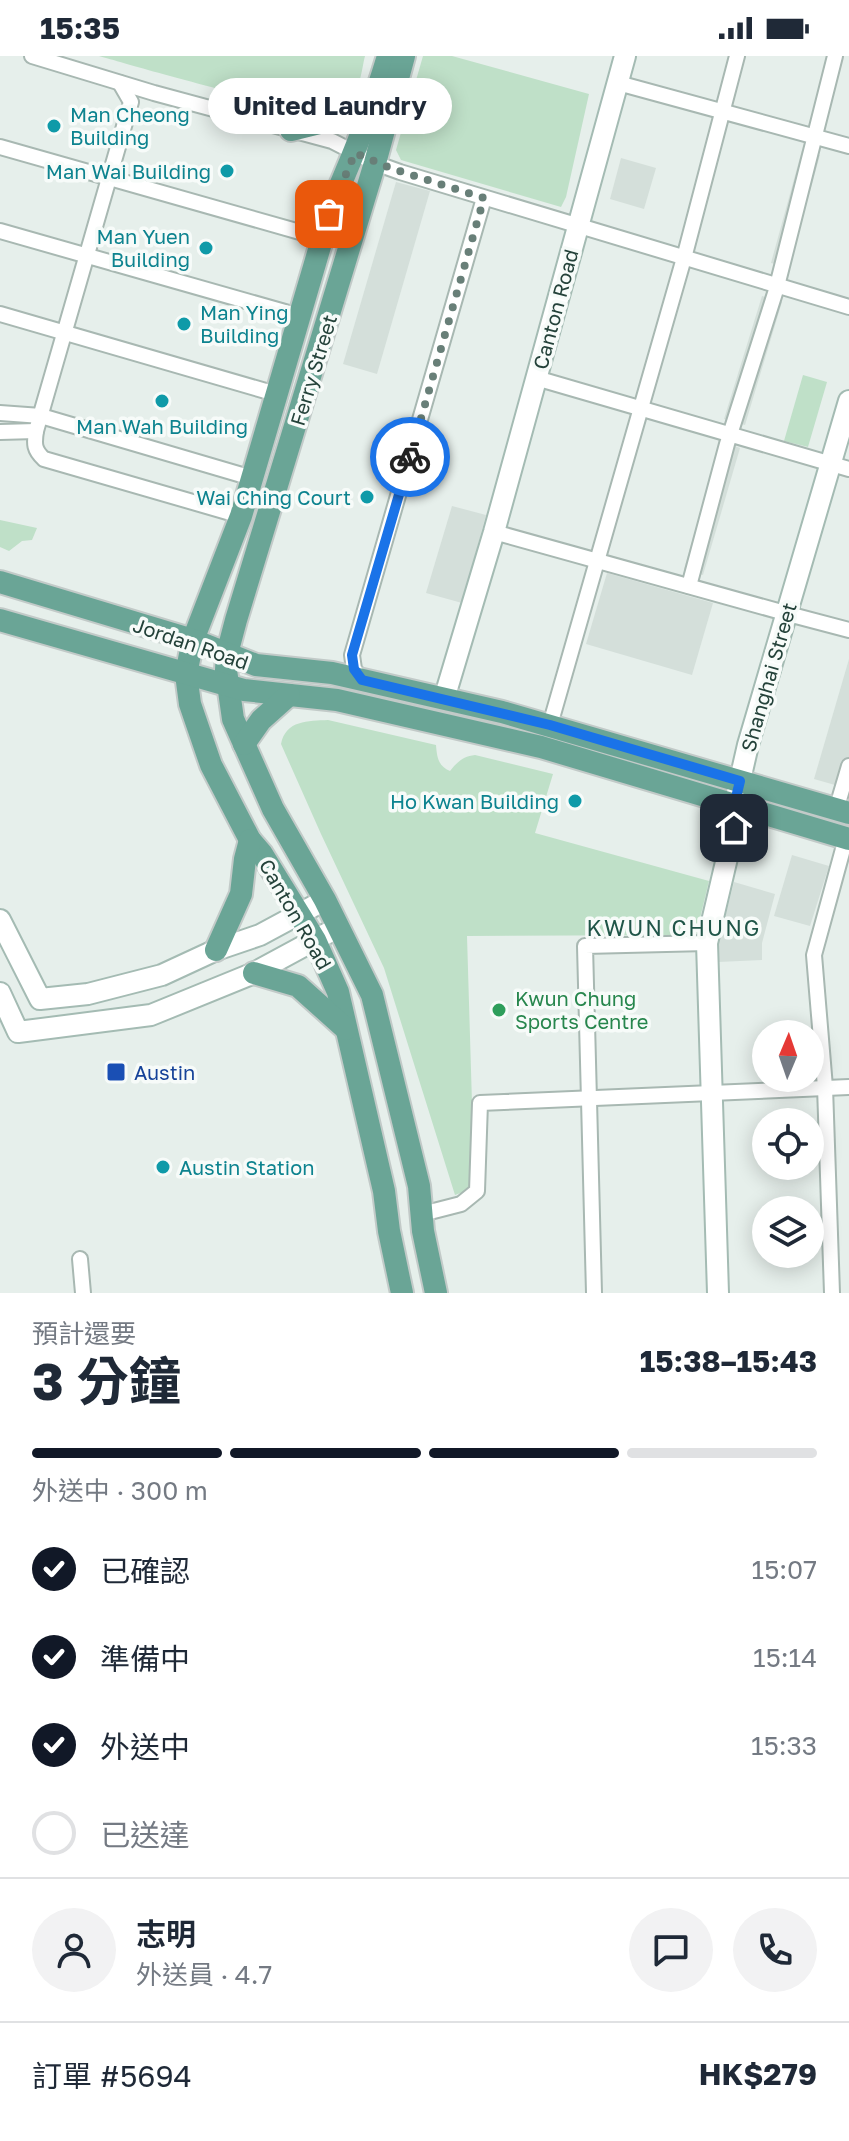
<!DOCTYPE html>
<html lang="zh-TW">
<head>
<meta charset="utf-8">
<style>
  body { margin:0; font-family:"Golos Text","Noto Sans TC",sans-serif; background:#f2f2f3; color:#1f2937; height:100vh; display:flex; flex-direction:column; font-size:30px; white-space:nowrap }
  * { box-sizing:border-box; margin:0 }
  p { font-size:26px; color:#747a83 }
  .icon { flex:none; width:44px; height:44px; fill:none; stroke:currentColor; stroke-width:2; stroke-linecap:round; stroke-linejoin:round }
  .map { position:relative; height:1237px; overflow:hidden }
  .details { display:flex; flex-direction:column; background:#fff; flex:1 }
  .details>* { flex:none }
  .needle { width:52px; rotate:2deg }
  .tools { position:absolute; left:752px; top:964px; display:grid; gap:16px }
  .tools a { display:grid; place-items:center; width:72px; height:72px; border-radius:50%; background:#fff; box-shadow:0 4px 20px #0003; font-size:40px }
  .pin { position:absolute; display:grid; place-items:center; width:68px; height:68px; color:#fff; margin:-34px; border-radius:16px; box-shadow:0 4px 12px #0006 }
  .courier { position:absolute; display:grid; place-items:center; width:80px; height:80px; margin:-40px; border:6px solid #1a73e8; border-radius:50%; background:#fff; color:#222; box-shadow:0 2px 10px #0007 }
  .bubble { position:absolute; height:56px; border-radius:28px; background:#fff; box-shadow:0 4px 20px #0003; font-size:26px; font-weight:700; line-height:56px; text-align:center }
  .summary em { font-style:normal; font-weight:700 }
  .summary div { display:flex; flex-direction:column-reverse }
  .summary { display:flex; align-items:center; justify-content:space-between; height:136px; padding:0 32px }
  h1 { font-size:52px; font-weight:700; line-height:60px }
  .bar { display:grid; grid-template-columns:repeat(4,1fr); gap:12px 8px; align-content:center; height:96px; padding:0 32px }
  .bar i { height:10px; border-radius:6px; background:#e0e1e3 }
  .bar .current { background:#111827 }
  .bar p { grid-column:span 4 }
  .line { display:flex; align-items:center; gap:20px; padding:0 32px; border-top:2px solid #e0e1e3 }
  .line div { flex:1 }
  .round { display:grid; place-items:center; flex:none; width:84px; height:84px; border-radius:42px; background:#f2f2f3 }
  ol { padding:0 32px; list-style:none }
  li { display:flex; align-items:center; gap:24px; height:88px }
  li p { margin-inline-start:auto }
  li .icon { padding:8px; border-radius:50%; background:#111827; color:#fff; stroke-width:4 }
  li:last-child { color:#747a83 }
  li i { width:44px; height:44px; border:4px solid #e0e1e3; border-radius:50% }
  .status { display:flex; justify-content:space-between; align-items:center; height:56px; padding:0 40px; background:#fff; direction:ltr }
  .status svg { height:22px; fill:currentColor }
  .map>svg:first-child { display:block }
</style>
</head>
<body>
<div class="status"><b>15:35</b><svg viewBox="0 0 49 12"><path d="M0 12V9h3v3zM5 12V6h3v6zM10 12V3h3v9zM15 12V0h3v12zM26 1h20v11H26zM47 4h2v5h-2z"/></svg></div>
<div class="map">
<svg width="849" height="1237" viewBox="0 0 849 1237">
  <rect width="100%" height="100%" fill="#e6efeb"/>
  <g fill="#d4dfda">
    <polygon points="802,94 820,99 789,211 771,207"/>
    <polygon points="621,102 656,112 644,153 610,143"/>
    <polygon points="396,126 430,135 377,318 343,308"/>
    <polygon points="762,240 782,246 745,369 724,363"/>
    <polygon points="721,385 740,392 703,519 684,513"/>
    <polygon points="452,450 486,459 462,547 426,537"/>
    <polygon points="607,517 713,547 692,619 586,588"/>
    <polygon points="849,603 849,733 814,723"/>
    <polygon points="792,799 829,810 810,870 774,860"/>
    <polygon points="734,826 775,838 762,887 762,904 718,906 718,889"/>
  </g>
  <g fill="#bfe0c8">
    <path d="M 99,0 L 365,0 C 361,16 360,40 343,49 C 313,64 139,11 99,0 Z"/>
    <polygon points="423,0 452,0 589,38 566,141 561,151 401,104 396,94"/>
    <polygon points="803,319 827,326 808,391 784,385"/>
    <polygon points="0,464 37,472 32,484 22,485 9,495 0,491"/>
    <path d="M 328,664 L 436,689 C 437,701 438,710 450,715 C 457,706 464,700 475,699 L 553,718 L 535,777 L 709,825 L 696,879 L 467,880 L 472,1047 L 471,1133 L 455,1139 L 384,912 L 321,778 L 281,688 C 286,664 308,665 328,664 Z"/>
  </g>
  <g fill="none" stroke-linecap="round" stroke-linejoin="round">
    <g stroke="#a8b8b2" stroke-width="18">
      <g id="street">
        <polyline points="32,0 154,37 332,85 375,107 400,116 849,251"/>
        <path d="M 120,27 L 131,46 L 36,375 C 34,388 34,394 44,403 L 241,460"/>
        <polyline points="618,27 849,90"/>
        <polyline points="0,91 321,182"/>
        <polyline points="0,175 299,260"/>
        <polyline points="0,258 276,338"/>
        <polyline points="536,322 849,413"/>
        <polyline points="0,357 41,360 252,422"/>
        <polyline points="0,376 36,375"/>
        <polyline points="494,476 785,557"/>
        <polyline points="689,530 727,388 776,234 835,0"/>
        <polyline points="792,559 849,574"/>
        <polyline points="362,624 354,613 352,599 484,142"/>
        <polyline points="550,669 684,202 737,0"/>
        <polyline points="836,754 849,710"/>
        <polyline points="422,1158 461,1148 477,1135 480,1047 849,1031"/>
        <polyline points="80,1203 83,1237"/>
        <polyline points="594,1237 585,890 707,887"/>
        <polyline points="832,1237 825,1031 814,899 846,782"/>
      </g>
    </g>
    <g stroke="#a4bbb3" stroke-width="24">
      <g id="secondary">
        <polyline points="444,643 494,476 625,0"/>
        <polyline points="0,864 40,943 88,938 162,919 216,894 260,879 325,844"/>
        <polyline points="0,937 18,976 151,959 254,917 337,872"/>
        <polyline points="718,1237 707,887 734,772 734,750 748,689 849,345"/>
      </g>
    </g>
    <g stroke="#c2cac8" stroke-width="26">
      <g id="primary">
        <path d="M 388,0 C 373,51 354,98 333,146 L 241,460 L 193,584 L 186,618 L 190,648 L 211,709 L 250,784 L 262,798 L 315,884 L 338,936 L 384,1135 L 389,1175 L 402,1237"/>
        <polyline points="404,0 375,107 236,564 227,598 226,614 233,663 273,753 325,844 372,939 419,1130 423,1175 436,1237"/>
        <polyline points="291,74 348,60 376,40"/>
        <polyline points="0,526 193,584 256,609 332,617 502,656 849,757"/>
        <polyline points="0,564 244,634 337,644 541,691 849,783"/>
        <polyline points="244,688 261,664 289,639"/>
        <polyline points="216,894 241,838 245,803 250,784"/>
        <polyline points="254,917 298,930 346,973"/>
      </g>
    </g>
    <use href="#street" stroke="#fff" stroke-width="14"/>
    <use href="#secondary" stroke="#fff" stroke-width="20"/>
    <use href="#primary" stroke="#6aa596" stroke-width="22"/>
  </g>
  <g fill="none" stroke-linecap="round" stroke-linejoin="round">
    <polyline stroke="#687f78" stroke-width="8" stroke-dasharray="0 14.4" points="329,158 355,97 393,113 484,142 410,401"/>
    <polyline stroke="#1a73e8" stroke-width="10" points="410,401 352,599 354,613 362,624 550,669 740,725 734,750 734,772"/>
  </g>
  <g fill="#0f9aa8" stroke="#f7fbf9" stroke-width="3">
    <circle cx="54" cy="70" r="8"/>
    <circle cx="227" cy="115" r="8"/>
    <circle cx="206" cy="192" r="8"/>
    <circle cx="184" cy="268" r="8"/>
    <circle cx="162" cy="345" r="8"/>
    <circle cx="367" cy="441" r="8"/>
    <circle cx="575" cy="745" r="8"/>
    <circle cx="163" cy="1111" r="8"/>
  </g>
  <circle fill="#2e9e5b" stroke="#f7fbf9" stroke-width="3" cx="499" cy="954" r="8"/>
  <rect fill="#1a4fb4" stroke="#f7fbf9" stroke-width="3" x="106" y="1006" width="20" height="20" rx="4"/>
  <g text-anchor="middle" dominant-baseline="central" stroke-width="7" stroke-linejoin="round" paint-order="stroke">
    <g font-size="20" fill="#0d838f" stroke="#f7fbf9" text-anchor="end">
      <text x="70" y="58" text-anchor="start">Man Cheong<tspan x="70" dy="23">Building</tspan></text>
      <text x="211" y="115">Man Wai Building</text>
      <text x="190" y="180">Man Yuen<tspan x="190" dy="23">Building</tspan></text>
      <text x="200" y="256" text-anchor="start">Man Ying<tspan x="200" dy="23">Building</tspan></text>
      <text x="162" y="370" text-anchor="middle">Man Wah Building</text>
      <text x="351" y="441">Wai Ching Court</text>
      <text x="559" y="745">Ho Kwan Building</text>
      <text x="179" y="1111" text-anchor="start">Austin Station</text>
    </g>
    <g font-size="20" fill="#24423a" stroke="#f7fbf9">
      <text transform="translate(555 253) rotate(-75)">Canton Road</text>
      <text transform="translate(313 314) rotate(-73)">Ferry Street</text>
      <text transform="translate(191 587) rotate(19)">Jordan Road</text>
      <text transform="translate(768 621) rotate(-74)">Shanghai Street</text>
      <text transform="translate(296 858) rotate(60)">Canton Road</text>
    </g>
    <g font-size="20" fill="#27864d" stroke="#f7fbf9" text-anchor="start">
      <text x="515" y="942">Kwun Chung<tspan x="515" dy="23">Sports Centre</tspan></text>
    </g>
    <g font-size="20" fill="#164399" stroke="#f7fbf9" text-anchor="start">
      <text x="134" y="1016">Austin</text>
    </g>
    <g font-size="22" letter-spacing="2" fill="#1f5548" stroke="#f7fbf9">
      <text x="674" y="871">KWUN CHUNG</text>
    </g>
  </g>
</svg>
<div class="tools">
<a><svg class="needle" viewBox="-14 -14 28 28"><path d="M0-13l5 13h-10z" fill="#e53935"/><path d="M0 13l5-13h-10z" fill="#747a83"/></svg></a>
<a><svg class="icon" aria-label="locate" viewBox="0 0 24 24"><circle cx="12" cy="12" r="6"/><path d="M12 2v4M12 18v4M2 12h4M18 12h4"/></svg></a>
<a><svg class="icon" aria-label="layers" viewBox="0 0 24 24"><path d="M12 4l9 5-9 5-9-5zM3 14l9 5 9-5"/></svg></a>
</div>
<div class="pin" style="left:329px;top:158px;background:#ea580c"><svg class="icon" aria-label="bag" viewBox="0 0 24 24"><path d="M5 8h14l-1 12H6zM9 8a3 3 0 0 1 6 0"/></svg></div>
<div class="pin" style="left:734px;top:772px;background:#1f2937"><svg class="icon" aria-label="home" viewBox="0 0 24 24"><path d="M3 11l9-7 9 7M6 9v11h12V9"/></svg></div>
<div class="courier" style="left:410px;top:401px"><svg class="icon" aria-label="bike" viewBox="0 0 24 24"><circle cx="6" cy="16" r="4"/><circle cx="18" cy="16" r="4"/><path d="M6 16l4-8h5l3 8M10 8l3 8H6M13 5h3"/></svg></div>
<div class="bubble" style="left:208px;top:22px;width:244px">United Laundry</div>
</div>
<section class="details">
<div class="summary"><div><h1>3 分鐘</h1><p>預計還要</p></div><em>15:38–15:43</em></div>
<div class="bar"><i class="current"></i><i class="current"></i><i class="current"></i><i></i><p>外送中 · 300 m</p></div>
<ol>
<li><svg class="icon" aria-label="check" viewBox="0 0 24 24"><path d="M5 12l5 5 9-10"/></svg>已確認<p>15:07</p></li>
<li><svg class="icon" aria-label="check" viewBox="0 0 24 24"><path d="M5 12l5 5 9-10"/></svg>準備中<p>15:14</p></li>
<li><svg class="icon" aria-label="check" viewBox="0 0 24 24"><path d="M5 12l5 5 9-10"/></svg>外送中<p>15:33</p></li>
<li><i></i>已送達</li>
</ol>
<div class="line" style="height:144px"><a class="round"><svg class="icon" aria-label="person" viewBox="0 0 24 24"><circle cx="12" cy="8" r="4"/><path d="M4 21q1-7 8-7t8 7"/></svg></a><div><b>志明</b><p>外送員 · 4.7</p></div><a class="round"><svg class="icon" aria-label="chat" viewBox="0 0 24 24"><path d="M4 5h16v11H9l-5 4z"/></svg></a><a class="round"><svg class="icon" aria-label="phone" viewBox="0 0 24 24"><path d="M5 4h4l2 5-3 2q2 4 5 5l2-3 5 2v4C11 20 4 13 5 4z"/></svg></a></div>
<div class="line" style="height:104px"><div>訂單 #5694</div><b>HK$279</b></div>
</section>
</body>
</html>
